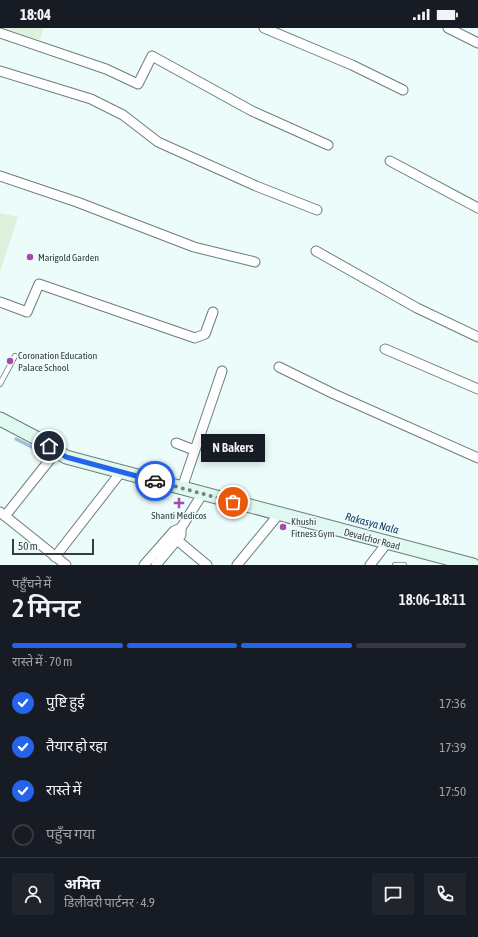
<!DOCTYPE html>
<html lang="hi">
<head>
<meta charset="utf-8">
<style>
  body { margin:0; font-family:"Asap Condensed","Noto Sans Devanagari",sans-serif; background:#20242c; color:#f1f3f6; height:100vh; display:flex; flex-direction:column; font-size:15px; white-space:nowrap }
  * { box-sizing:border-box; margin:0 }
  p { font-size:13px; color:#9ea1a6 }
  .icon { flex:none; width:22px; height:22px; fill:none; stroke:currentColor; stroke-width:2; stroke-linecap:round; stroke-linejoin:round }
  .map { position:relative; height:537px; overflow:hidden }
  .drawer { display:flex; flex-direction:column; background:#171b24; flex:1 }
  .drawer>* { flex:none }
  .scale { position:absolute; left:12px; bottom:10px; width:82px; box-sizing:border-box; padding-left:4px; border:2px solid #373d3d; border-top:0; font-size:11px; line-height:14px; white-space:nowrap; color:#373d3d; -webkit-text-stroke:3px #ecfcfb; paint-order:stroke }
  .pin { position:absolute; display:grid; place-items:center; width:34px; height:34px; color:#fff; margin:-17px; border:2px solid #fff; border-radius:50%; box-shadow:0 1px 4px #0007 }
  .courier { position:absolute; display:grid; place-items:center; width:40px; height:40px; margin:-20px; border:3px solid #2563eb; border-radius:50%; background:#fff; color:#222; box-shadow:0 1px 5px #0007 }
  .bubble { position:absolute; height:28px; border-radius:0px; background:#171b24; box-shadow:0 2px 10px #0003; font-size:13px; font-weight:600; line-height:28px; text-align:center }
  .overview em { font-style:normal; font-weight:600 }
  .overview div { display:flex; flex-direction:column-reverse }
  .overview { display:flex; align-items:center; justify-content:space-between; height:68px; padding:0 12px }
  h1 { font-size:26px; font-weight:600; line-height:30px }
  .bar { display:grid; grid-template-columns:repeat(4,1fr); gap:6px 4px; align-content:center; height:48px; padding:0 12px }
  .bar i { height:5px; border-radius:3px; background:#363941 }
  .bar .current { background:#2563eb }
  .bar p { grid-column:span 4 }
  .line { display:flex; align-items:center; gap:10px; padding:0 12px; border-top:1px solid #363941 }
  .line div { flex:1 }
  .round { display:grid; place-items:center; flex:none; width:42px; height:42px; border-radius:0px; background:#20242c }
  ol { padding:0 12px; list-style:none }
  li { display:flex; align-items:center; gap:12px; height:44px }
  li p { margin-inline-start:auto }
  li .icon { padding:4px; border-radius:50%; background:#2563eb; color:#fff; stroke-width:4 }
  li:last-child { color:#9ea1a6 }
  li i { width:22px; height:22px; border:2px solid #363941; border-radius:50% }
  .status { display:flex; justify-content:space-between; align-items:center; height:28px; padding:0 20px; background:#171b24; direction:ltr }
  .status svg { height:11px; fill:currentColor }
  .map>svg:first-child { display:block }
</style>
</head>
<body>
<div class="status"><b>18:04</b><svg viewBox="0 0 49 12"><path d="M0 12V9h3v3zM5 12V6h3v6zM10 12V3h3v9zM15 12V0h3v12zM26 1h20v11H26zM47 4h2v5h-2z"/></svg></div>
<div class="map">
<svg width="478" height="537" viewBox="0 0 478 537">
  <rect width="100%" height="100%" fill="#ecfcfb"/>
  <g fill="#ddf1dc">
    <polygon points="3,0 44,0 40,12"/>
    <polygon points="0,185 18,189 0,244"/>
  </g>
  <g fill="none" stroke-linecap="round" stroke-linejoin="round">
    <polyline stroke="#a4bed7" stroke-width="3.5" points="16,411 44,425"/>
    <g stroke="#6e7c7c" stroke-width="6">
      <g id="lane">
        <polyline points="0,356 15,328"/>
        <polyline points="395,537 404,537"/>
      </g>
    </g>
    <g stroke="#6e7c7c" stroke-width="11">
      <g id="street">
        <polyline points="264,0 352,37 403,62"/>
        <polyline points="448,0 478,15"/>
        <polyline points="0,5 106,41 138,56 152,28 252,83 328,117"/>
        <polyline points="0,43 91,71 123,87 158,114 256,158 317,182"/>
        <polyline points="390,133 478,180"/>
        <polyline points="0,148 77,174 194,219 255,234"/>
        <polyline points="316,223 417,280 478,309"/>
        <polyline points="0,274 27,284 39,256 195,310 205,306 213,284"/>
        <polyline points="385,321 478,361"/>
        <polyline points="279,339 334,366 478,430"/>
        <polyline points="176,415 194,422"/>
        <polyline points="182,460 222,343"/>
        <polyline points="0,484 66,537"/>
        <polyline points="5,488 56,424"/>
        <polyline points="177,512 207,537"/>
        <polyline points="55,529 121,444"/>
        <polyline points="144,537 174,503 181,500"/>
        <polyline points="156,537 181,507 181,500 203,465"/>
        <polyline points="237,537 279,486"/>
        <polyline points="370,537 387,515"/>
      </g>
    </g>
    <g stroke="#6e7c7c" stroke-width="15">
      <polyline id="secondary" points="0,391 40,412 66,429 473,537"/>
    </g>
    <use href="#lane" stroke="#fff" stroke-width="4.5"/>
    <use href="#street" stroke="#fff" stroke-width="9"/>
    <use href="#secondary" stroke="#dff8f0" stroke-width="13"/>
  </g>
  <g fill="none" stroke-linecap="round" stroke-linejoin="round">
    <polyline stroke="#768080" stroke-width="4" stroke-dasharray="0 7.2" points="155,453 233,474"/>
    <polyline stroke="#2563eb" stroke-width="5" points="49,418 66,429 155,453"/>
  </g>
  <g fill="#ac48ad" stroke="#ecfcfb" stroke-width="1.5">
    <circle cx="30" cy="229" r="4"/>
    <circle cx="10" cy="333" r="4"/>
    <path d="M177 469h4v4h4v4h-4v4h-4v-4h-4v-4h4z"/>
    <circle cx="283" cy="499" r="4"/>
  </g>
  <g text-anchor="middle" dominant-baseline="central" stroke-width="3" stroke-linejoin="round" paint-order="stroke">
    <g font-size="10" fill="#373d3d" stroke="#ecfcfb" text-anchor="start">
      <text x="38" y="229">Marigold Garden</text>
      <text x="18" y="327">Coronation Education<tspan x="18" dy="12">Palace School</tspan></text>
      <text x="179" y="487" text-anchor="middle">Shanti Medicos</text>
      <text x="291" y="493">Khushi<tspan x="291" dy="12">Fitness Gym</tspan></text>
    </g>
    <g font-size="10" fill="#373d3d" stroke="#ecfcfb">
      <text transform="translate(372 511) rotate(15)">Devalchor Road</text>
    </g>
    <g font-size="11" font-style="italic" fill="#153d60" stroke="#ecfcfb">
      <text transform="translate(372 495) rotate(15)">Rakasya Nala</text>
    </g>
  </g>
</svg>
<div class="scale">50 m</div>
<div class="pin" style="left:233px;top:474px;background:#ea580c"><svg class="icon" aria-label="bag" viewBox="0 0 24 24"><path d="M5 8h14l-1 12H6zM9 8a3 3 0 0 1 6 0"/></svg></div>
<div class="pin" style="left:49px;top:418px;background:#1f2937"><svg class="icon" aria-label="home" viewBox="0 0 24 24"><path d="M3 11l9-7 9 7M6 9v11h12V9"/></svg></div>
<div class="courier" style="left:155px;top:453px"><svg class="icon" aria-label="car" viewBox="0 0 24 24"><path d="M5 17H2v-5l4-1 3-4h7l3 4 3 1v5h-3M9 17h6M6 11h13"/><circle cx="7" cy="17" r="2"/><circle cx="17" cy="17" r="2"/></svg></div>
<div class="bubble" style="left:201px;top:406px;width:64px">N Bakers</div>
</div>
<section class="drawer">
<div class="overview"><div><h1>2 मिनट</h1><p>पहुँचने में</p></div><em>18:06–18:11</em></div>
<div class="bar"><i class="current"></i><i class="current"></i><i class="current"></i><i></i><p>रास्ते में · 70 m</p></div>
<ol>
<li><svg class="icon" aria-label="check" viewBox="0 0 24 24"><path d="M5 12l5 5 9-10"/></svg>पुष्टि हुई<p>17:36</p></li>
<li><svg class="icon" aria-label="check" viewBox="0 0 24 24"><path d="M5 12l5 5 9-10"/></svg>तैयार हो रहा<p>17:39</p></li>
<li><svg class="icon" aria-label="check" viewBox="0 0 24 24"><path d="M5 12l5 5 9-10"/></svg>रास्ते में<p>17:50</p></li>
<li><i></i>पहुँच गया</li>
</ol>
<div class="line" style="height:72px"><a class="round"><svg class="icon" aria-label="person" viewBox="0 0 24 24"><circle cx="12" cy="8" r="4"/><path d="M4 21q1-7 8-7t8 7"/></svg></a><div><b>अमित</b><p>डिलीवरी पार्टनर · 4.9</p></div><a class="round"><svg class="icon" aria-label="chat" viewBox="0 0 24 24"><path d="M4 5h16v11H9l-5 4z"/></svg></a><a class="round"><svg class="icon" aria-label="phone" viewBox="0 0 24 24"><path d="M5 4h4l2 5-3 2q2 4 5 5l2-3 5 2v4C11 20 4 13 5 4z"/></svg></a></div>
</section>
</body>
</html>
